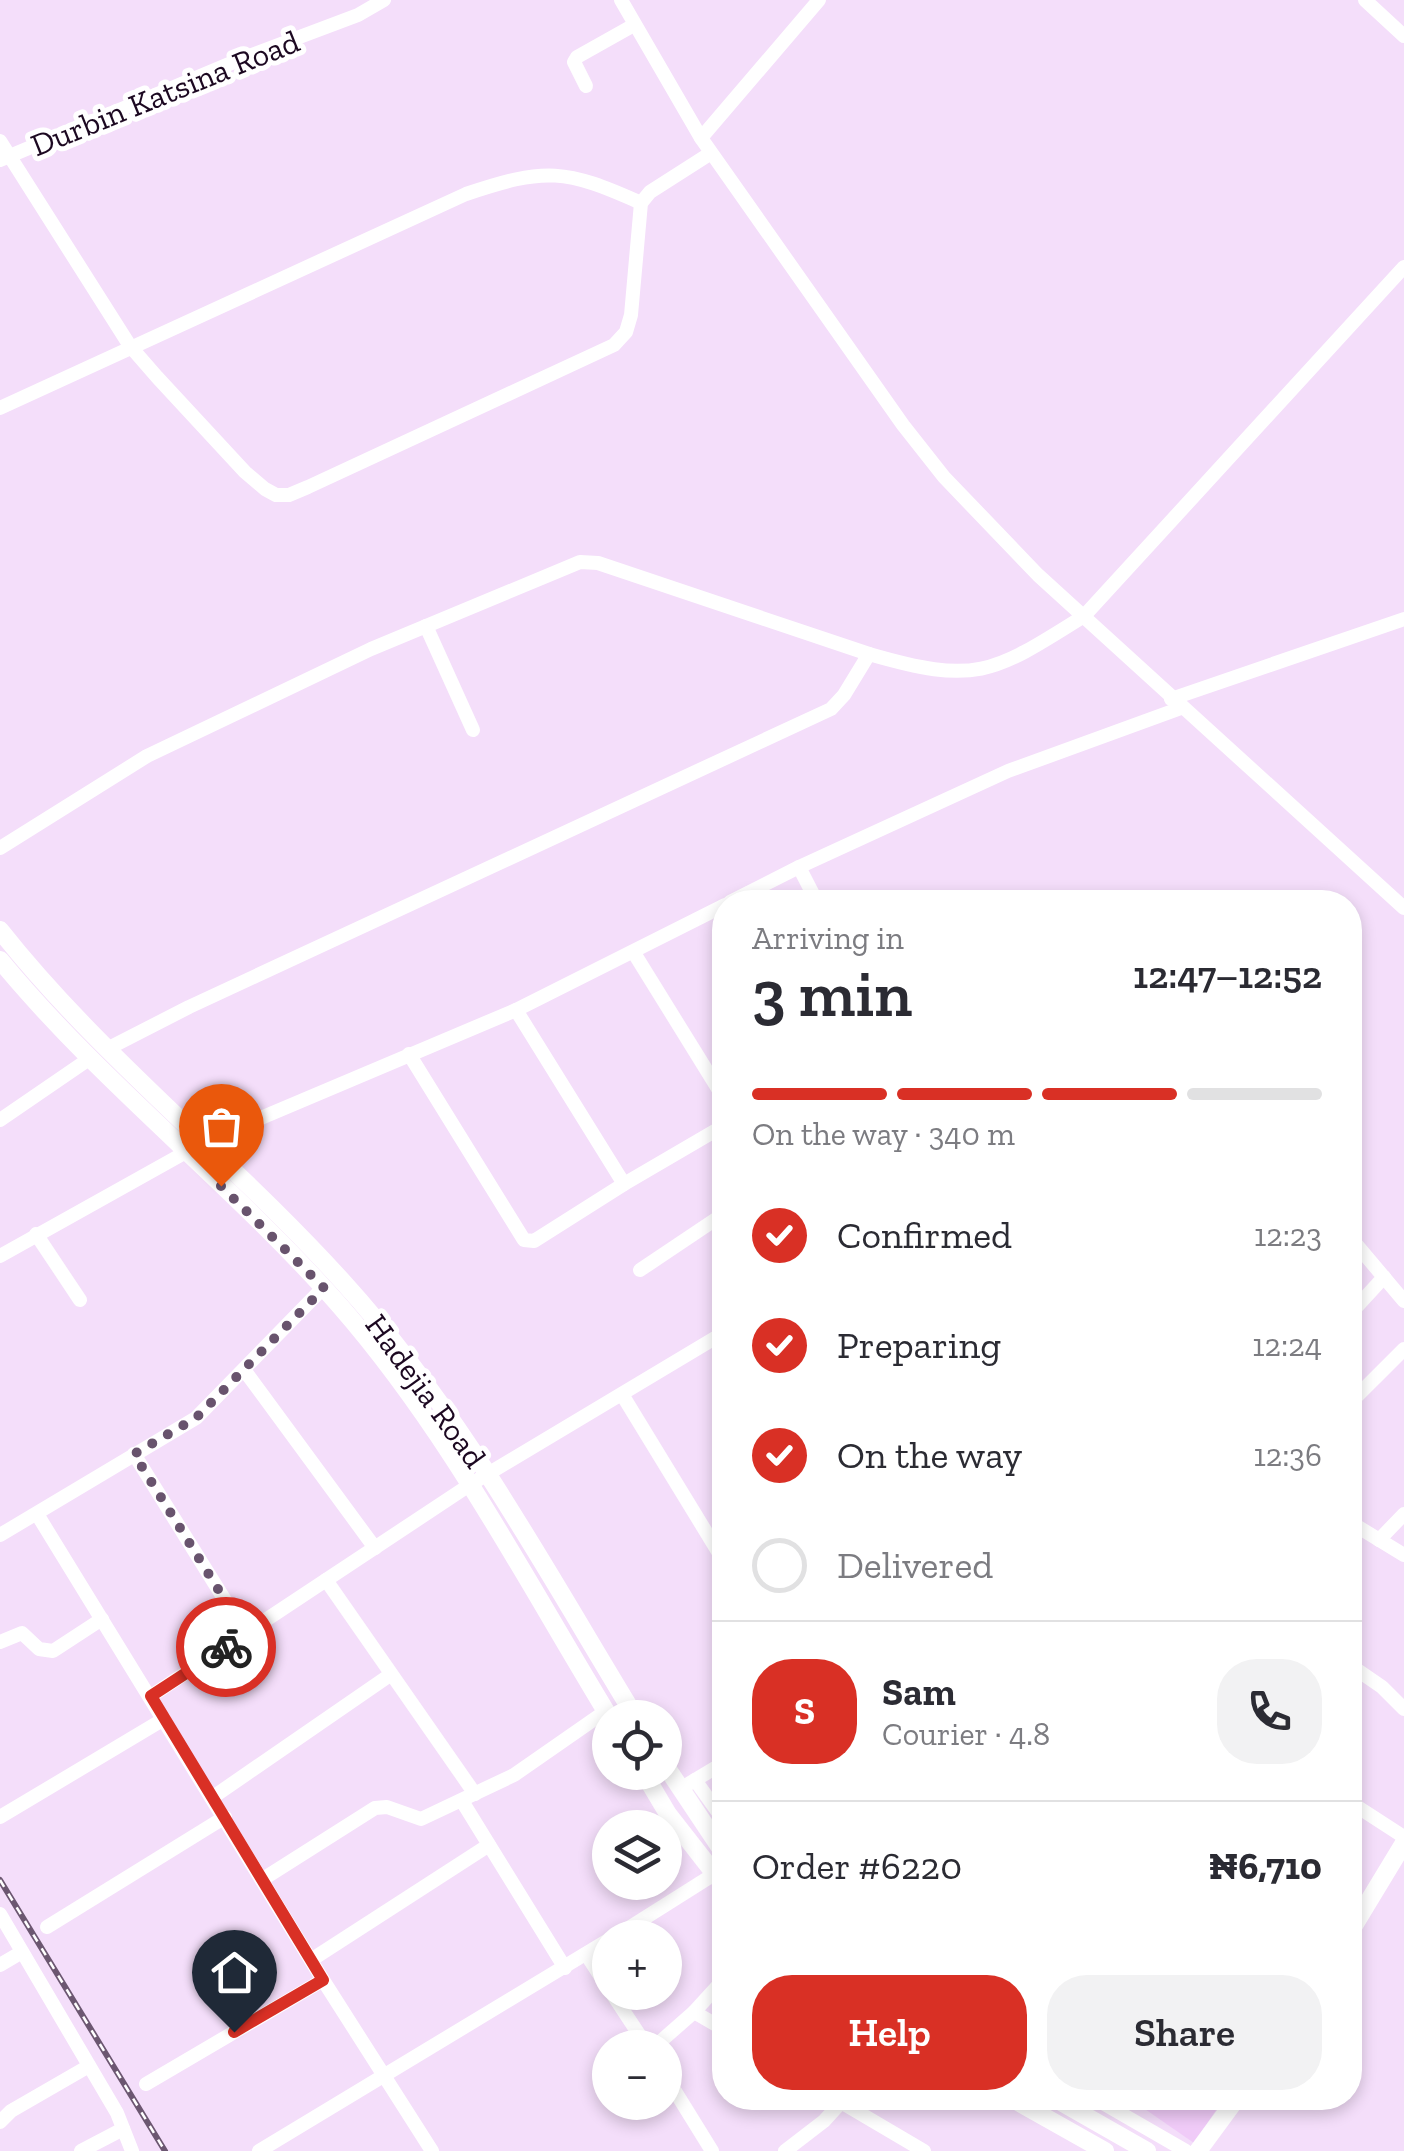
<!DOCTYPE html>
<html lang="en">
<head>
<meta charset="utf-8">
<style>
  body { margin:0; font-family:"Zilla Slab",serif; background:#f2f2f3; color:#2b2b33; height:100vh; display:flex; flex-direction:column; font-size:38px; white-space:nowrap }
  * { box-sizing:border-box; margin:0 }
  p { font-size:32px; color:#7c7c81 }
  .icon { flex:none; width:55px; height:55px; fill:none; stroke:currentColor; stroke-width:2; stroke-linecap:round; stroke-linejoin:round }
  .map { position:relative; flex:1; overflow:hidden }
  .sheet { position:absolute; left:712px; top:890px; width:650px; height:1220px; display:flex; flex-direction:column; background:#fff; border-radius:40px; box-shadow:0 5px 15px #0003 }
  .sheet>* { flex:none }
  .buttons { position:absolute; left:592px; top:1700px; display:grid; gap:20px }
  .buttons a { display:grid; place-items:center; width:90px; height:90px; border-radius:50%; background:#fff; box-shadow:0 5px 15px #0003; font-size:50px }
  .pin { position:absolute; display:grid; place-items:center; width:85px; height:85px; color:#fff; margin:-102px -42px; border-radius:50% 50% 50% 0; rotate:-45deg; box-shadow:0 0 10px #0007 }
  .pin .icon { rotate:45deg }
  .courier { position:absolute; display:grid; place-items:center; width:100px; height:100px; margin:-50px; border:8px solid #d93025; border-radius:50%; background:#fff; color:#222; box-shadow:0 2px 12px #0007 }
  .headline em { font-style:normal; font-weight:600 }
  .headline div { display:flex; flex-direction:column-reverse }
  .headline { display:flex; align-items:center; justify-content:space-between; height:170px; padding:0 40px }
  h1 { font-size:65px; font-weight:600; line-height:75px }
  .bar { display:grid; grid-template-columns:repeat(4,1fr); gap:15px 10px; align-content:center; height:120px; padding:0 40px }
  .bar i { height:12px; border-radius:8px; background:#e1e1e2 }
  .bar .current { background:#d93025 }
  .bar p { grid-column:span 4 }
  .line { display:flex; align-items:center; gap:25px; padding:0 40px; border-top:2px solid #e1e1e2 }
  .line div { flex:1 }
  .round { display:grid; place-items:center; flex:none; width:105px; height:105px; border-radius:40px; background:#f2f2f3 }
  ol { padding:0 40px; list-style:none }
  li { display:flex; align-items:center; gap:30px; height:110px }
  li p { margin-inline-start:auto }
  li .icon { padding:10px; border-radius:50%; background:#d93025; color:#fff; stroke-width:4 }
  li:last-child { color:#7c7c81 }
  li i { width:55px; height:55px; border:5px solid #e1e1e2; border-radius:50% }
  .cta { display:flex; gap:20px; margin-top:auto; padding:20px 40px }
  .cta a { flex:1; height:115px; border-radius:40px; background:#d93025; color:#fff; font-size:40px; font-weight:600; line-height:115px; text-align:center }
  .cta a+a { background:#f2f2f3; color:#2b2b33 }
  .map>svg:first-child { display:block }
</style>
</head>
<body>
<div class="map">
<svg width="1404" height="2151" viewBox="0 0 1404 2151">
  <rect width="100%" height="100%" fill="#f4defa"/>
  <polygon fill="#f0cbf8" points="1129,2098 1224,2098 1194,2143"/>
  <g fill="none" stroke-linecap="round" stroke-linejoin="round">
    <g stroke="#fff" stroke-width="14">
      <polyline points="621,0 701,138 903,425 944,477 1038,575 1404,908"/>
      <polyline points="1365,0 1404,36"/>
      <polyline points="586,86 574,62 577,57 634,25"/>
      <polyline points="701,138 819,0"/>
      <polyline points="0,141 130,346 157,377 245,472 265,489 276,495 289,495 308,487 614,345 626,332 631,315 641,203 650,192 711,153"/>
      <polyline points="0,160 241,59 358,15 384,0"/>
      <path d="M 0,408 L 466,194 C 546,167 565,169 641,203"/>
      <polyline points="426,626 473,730"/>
      <polyline points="1171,699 1404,619"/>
      <polyline points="0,848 147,756 371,649 580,562 598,563 869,654"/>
      <polyline points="799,867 817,902"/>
      <polyline points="730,902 799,867 1008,771 1181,708"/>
      <polyline points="634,953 725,1100"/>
      <polyline points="516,1010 624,1184"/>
      <path d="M 107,1049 L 189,1007 L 831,709 L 844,695 L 869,654 C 976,685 992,674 1084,616 L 1404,267"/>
      <polyline points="409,1054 524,1240 534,1241 624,1184 725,1125"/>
      <polyline points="0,1120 89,1059"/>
      <polyline points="36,1234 80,1300"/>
      <polyline points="1350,1237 1404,1301"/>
      <polyline points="0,1256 204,1142 516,1010 725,905"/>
      <polyline points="640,1270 725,1213"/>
      <polyline points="1350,1314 1384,1277"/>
      <polyline points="245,1371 375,1548"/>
      <polyline points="623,1396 725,1563"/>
      <polyline points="1350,1403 1404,1349"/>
      <polyline points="134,1454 246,1634"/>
      <polyline points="37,1514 323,1980 432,2151"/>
      <polyline points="1350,1522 1404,1555"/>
      <polyline points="0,1535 196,1418 323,1288"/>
      <polyline points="1379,1540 1404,1514"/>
      <polyline points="326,1580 475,1794"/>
      <polyline points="0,1642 22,1633 39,1649 53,1651 102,1619"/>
      <polyline points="1350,1665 1382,1687 1404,1709"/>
      <polyline points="151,1696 471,1484 725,1332"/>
      <polyline points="695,1780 725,1822"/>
      <polyline points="680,1789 725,1762"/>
      <polyline points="213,1797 390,1675"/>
      <polyline points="462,1801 565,1968"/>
      <polyline points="1350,1802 1404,1837"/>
      <polyline points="0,1817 164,1719"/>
      <polyline points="263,1879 375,1808 387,1807 421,1819 514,1775 606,1711"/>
      <polyline points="0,1914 117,2113 132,2151"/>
      <polyline points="47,1927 225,1817"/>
      <polyline points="613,1938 716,1873"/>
      <polyline points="586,1954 610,1991"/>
      <polyline points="311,1960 489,1845"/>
      <polyline points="0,1965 22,1952"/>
      <polyline points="611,1992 648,2048"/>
      <polyline points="694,2012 725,2030"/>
      <polyline points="653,2048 694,2012 725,1978"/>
      <polyline points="665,2075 712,2151"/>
      <polyline points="146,2084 323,1980"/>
      <polyline points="834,2098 924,2151"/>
      <polyline points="1094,2098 1186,2151"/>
      <polyline points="0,2122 11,2111 89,2066"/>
      <polyline points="81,2151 123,2129"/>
      <polyline points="259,2151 610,1939"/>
      <polyline points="785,2151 824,2121 845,2098"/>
    </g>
    <g stroke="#fff" stroke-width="18">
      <path d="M 0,930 C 102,1059 234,1161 344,1283 C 461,1412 545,1569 636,1718"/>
      <path d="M 0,960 C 103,1085 233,1184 340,1306 C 449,1431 524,1577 610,1718"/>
      <polyline points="665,1765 725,1855"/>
      <polyline points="643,1772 668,1814 725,1887"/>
      <polyline points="1350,1932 1404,1843"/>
      <polyline points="1011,2098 1105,2151"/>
      <polyline points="1054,2098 1147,2151"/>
      <polyline points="1198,2151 1237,2098"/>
    </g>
    <g stroke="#6c5771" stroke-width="6">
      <polyline id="rail" points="0,1880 165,2151"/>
    </g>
    <use href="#rail" stroke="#fff" stroke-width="2.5" stroke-dasharray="8" stroke-linecap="butt"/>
  </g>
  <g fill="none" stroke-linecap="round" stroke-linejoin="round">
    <polyline stroke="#68536d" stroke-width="10" stroke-dasharray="0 18" points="221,1186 324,1288 196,1418 134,1454 246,1634 226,1647"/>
    <polyline stroke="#d93025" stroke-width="12" points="226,1647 151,1696 323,1980 234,2032"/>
  </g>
  <g text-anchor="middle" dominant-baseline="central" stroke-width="10" stroke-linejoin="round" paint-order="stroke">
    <g font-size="32" fill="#1c0821" stroke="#fff">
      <text transform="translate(165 93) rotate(-22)">Durbin Katsina Road</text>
      <text transform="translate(426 1391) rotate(54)">Hadejia Road</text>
    </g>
  </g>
</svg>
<div class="buttons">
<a><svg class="icon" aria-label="locate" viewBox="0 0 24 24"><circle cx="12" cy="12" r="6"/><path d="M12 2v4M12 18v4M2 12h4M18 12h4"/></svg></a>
<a><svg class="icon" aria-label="layers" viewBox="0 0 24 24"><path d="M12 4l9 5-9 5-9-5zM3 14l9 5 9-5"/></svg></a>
<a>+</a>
<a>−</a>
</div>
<div class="pin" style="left:221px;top:1186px;background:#ea580c"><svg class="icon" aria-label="bag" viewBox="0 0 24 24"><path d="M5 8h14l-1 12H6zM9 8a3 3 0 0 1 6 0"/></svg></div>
<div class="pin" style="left:234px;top:2032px;background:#1f2937"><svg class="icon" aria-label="home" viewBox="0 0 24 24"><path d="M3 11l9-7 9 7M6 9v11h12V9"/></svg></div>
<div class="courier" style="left:226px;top:1647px"><svg class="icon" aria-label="bike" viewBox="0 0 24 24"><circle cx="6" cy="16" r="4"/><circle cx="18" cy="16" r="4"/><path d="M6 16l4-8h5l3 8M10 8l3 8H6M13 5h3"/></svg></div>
<section class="sheet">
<div class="headline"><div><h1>3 min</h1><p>Arriving in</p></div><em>12:47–12:52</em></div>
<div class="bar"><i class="current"></i><i class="current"></i><i class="current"></i><i></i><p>On the way · 340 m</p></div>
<ol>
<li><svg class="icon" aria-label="check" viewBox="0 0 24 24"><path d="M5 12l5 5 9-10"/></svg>Confirmed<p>12:23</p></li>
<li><svg class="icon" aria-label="check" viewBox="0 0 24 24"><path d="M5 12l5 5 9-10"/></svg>Preparing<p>12:24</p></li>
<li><svg class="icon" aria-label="check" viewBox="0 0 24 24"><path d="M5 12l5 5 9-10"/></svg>On the way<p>12:36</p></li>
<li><i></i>Delivered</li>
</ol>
<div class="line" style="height:180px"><b class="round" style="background:#d93025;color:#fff">S</b><div><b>Sam</b><p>Courier · 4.8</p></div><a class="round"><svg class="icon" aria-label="phone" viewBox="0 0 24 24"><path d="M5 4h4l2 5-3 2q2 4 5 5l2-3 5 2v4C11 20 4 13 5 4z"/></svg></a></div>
<div class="line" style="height:130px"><div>Order #6220</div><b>₦6,710</b></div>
<div class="cta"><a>Help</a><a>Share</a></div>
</section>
</div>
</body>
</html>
